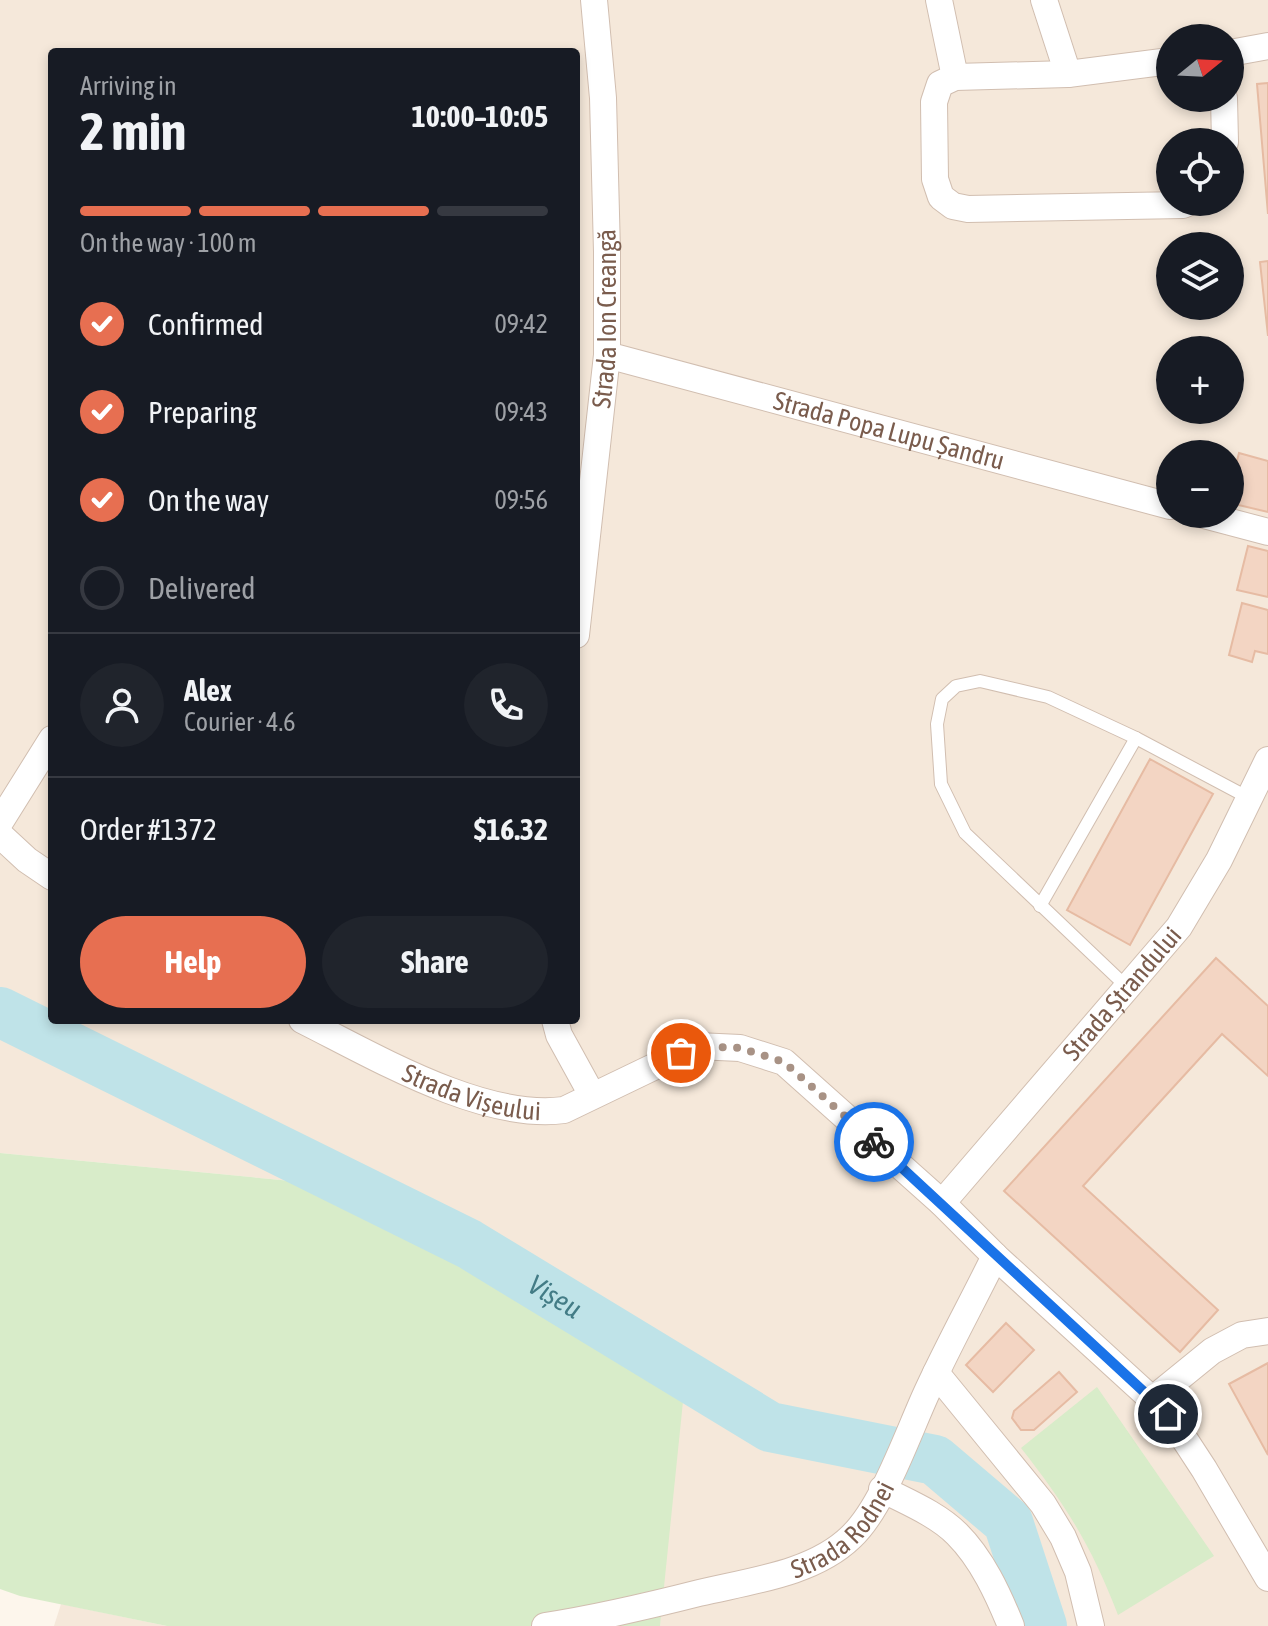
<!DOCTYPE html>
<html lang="en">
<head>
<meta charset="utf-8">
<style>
  body { margin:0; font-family:"Asap Condensed",sans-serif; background:#20242c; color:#f1f3f6; height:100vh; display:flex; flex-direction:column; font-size:30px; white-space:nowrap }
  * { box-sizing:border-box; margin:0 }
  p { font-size:26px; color:#9ea1a6 }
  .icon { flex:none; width:44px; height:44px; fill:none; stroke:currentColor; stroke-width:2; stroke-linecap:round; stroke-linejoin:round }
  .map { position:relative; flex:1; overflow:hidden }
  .side { position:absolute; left:48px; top:48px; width:532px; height:976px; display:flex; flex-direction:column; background:#171b24; border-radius:8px; box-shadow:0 4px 12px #0003 }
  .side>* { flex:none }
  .needle { width:52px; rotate:72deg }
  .fabs { position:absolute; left:1156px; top:24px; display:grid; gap:16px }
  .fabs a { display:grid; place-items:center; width:88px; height:88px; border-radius:50%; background:#171b24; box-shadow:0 4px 12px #0003; font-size:40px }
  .pin { position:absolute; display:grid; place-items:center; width:68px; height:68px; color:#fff; margin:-34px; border:4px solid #fff; border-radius:50%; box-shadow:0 2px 8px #0007 }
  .courier { position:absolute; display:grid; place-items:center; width:80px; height:80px; margin:-40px; border:6px solid #1a73e8; border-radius:50%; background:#fff; color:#222; box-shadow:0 2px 10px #0007 }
  .head em { font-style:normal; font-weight:700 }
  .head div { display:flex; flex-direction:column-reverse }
  .head { display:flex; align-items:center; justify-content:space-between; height:136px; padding:0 32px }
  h1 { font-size:52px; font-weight:700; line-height:60px }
  .bar { display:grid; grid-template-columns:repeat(4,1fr); gap:12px 8px; align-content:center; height:96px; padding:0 32px }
  .bar i { height:10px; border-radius:6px; background:#363941 }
  .bar .current { background:#e76f51 }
  .bar p { grid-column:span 4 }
  .line { display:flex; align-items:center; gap:20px; padding:0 32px; border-top:2px solid #363941 }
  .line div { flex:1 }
  .round { display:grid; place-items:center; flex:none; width:84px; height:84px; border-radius:42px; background:#20242c }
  ol { padding:0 32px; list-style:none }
  li { display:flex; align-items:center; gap:24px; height:88px }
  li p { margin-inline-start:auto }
  li .icon { padding:8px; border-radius:50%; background:#e76f51; color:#fff; stroke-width:4 }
  li:last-child { color:#9ea1a6 }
  li i { width:44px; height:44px; border:4px solid #363941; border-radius:50% }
  .action { display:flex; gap:16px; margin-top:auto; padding:16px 32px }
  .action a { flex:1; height:92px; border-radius:48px; background:#e76f51; color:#fff; font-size:32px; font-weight:700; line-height:92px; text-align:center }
  .action a+a { background:#20242c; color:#f1f3f6 }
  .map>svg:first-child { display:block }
</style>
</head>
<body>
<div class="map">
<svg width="1268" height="1626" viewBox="0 0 1268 1626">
  <rect width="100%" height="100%" fill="#fdf6ec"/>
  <g fill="#f5e8da" fill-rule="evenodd">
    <path d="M 0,0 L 1268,0 L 1268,1626 L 660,1626 L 661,1610 L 302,1182 L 0,1153 ZM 1170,38 L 1230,38 L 1230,98 L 1170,98 ZM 52,52 L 576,52 L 576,1020 L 52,1020 ZM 1170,142 L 1230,142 L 1230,202 L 1170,202 ZM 1170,246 L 1230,246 L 1230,306 L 1170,306 ZM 1170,350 L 1230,350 L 1230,410 L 1170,410 ZM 1170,454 L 1230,454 L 1230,514 L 1170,514 Z"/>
    <polygon points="61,1604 167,1626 54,1626"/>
  </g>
  <g fill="#d8ecc9">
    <polygon points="0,1153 302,1182 685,1382 660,1626 167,1626 20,1596 0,1589"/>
    <path d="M 1097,1387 L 1214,1556 L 1118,1615 C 1092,1547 1066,1505 1021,1448 Z"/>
  </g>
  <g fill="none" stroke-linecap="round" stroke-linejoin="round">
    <path stroke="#bfe3e8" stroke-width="50" id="s1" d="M 0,1012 L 469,1244 L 770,1427 L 935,1460 L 1008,1522 L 1042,1626"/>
  </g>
  <g fill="#f3d5c3" stroke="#e6bba3" stroke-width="2">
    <polygon points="1268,83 1268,214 1257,84"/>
    <polygon points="1268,261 1268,336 1260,262"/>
    <polygon points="1239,453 1268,461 1268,512 1230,503 1230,488"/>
    <polygon points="1248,546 1268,551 1268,597 1237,590"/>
    <polygon points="1242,603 1268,610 1268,654 1255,651 1252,662 1229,655"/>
    <polygon points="1150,759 1213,794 1130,945 1067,910"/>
    <polygon points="1216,958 1268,1006 1268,1076 1222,1034 1083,1186 1218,1310 1180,1352 1004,1191"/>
    <polygon points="1006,1323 1034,1350 993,1392 966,1365"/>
    <polygon points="1268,1363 1268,1455 1229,1384"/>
    <polygon points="1059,1372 1077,1392 1034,1430 1021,1430 1012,1418 1014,1411"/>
  </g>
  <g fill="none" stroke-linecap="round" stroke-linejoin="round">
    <g stroke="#d1beb0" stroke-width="14">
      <g id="lane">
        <polyline points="1040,906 1136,738"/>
        <polyline points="1128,988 965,833 941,784 937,724 942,699 956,686 980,681 1048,697 1136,738 1249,798"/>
      </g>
    </g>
    <g stroke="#d1beb0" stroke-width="28">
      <g id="street">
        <polyline points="939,0 955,77"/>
        <polyline points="1044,0 1068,74"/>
        <polyline points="1230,53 1268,46"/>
        <polyline points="1170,61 1068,74 955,77 940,84 934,102 935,179 941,197 953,206 968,209 1183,205 1190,202"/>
        <polyline points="1224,98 1225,142"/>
        <path id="s2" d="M 607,355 L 1170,506"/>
        <polyline points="1200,514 1268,532"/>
        <path id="s3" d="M 576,635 L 607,355 L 607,252 L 603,98 L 594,0"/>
        <polyline points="0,822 52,739"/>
        <polyline points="0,835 27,860 52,877"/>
        <path id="s4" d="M 302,1020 C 374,1056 483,1121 564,1110 L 697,1046 L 740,1048 L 784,1062 L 942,1203 L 995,1256 L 1168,1414 L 1204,1469 L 1268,1578"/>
        <polyline points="555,1020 559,1035 592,1095"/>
        <path id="s5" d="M 942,1203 L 1179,927 L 1219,860 L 1268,760"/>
        <polyline points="936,1373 1043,1504 1063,1537 1078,1572 1091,1626"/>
        <polyline points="1153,1399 1212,1351 1242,1335 1268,1331"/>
        <path d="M 882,1489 C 907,1502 937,1514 957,1534 C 982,1559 998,1594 1011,1626"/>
        <path id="s6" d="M 545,1626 C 597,1618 648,1606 699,1593 C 749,1581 813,1574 851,1537 C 883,1507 908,1433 927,1392 C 948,1346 973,1301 995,1256"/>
      </g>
    </g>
    <use href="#lane" stroke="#fff" stroke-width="12"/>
    <use href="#street" stroke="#fff" stroke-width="26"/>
  </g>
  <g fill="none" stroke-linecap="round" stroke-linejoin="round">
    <polyline stroke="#a89285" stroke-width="8" stroke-dasharray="0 14.4" points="681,1053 697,1046 740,1048 784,1062 874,1142"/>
    <polyline stroke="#1a73e8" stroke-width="10" points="874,1142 1168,1414"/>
  </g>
  <g text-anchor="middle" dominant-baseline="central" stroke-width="8" stroke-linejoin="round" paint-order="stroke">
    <g font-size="26" fill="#7a5c4d" stroke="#fffaf3">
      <text stroke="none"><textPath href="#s3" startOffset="318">Strada Ion Creangă</textPath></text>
      <text stroke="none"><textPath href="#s2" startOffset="292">Strada Popa Lupu Șandru</textPath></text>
      <text stroke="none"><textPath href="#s5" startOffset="276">Strada Ștrandului</textPath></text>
      <text stroke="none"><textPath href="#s4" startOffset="186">Strada Vișeului</textPath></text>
      <text stroke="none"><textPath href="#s6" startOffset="320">Strada Rodnei</textPath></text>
    </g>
    <g font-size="28" font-style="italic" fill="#437c86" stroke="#fffaf3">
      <text stroke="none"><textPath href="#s1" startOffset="624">Vișeu</textPath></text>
    </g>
  </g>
</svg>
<div class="fabs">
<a><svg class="needle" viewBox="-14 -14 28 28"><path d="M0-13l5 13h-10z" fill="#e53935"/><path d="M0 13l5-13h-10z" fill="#9ea1a6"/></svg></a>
<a><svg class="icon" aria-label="locate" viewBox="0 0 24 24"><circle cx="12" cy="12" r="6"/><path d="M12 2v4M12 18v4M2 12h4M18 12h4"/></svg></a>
<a><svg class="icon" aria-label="layers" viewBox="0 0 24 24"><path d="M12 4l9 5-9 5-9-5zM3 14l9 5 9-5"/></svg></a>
<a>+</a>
<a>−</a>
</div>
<div class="pin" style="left:681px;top:1053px;background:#ea580c"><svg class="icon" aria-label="bag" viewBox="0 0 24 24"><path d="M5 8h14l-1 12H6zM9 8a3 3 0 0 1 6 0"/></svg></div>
<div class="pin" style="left:1168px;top:1414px;background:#1f2937"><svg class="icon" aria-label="home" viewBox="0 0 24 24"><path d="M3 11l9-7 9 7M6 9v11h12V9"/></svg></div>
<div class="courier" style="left:874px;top:1142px"><svg class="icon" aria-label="bike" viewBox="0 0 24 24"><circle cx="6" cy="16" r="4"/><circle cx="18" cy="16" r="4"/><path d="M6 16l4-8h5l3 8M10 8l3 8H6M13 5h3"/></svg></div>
<section class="side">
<div class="head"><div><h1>2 min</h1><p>Arriving in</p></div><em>10:00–10:05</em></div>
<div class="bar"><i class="current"></i><i class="current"></i><i class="current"></i><i></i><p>On the way · 100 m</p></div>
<ol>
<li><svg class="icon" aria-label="check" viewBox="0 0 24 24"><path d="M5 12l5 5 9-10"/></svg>Confirmed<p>09:42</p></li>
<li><svg class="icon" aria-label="check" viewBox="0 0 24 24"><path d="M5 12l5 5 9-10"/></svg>Preparing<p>09:43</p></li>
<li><svg class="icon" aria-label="check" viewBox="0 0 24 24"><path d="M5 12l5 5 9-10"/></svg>On the way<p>09:56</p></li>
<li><i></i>Delivered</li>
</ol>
<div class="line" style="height:144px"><a class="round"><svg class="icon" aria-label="person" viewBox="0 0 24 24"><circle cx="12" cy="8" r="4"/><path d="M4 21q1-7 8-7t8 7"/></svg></a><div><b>Alex</b><p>Courier · 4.6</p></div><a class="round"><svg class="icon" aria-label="phone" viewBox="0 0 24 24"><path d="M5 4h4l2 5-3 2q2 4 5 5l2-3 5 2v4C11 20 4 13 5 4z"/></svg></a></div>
<div class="line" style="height:104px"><div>Order #1372</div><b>$16.32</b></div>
<div class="action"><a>Help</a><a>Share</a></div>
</section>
</div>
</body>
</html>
